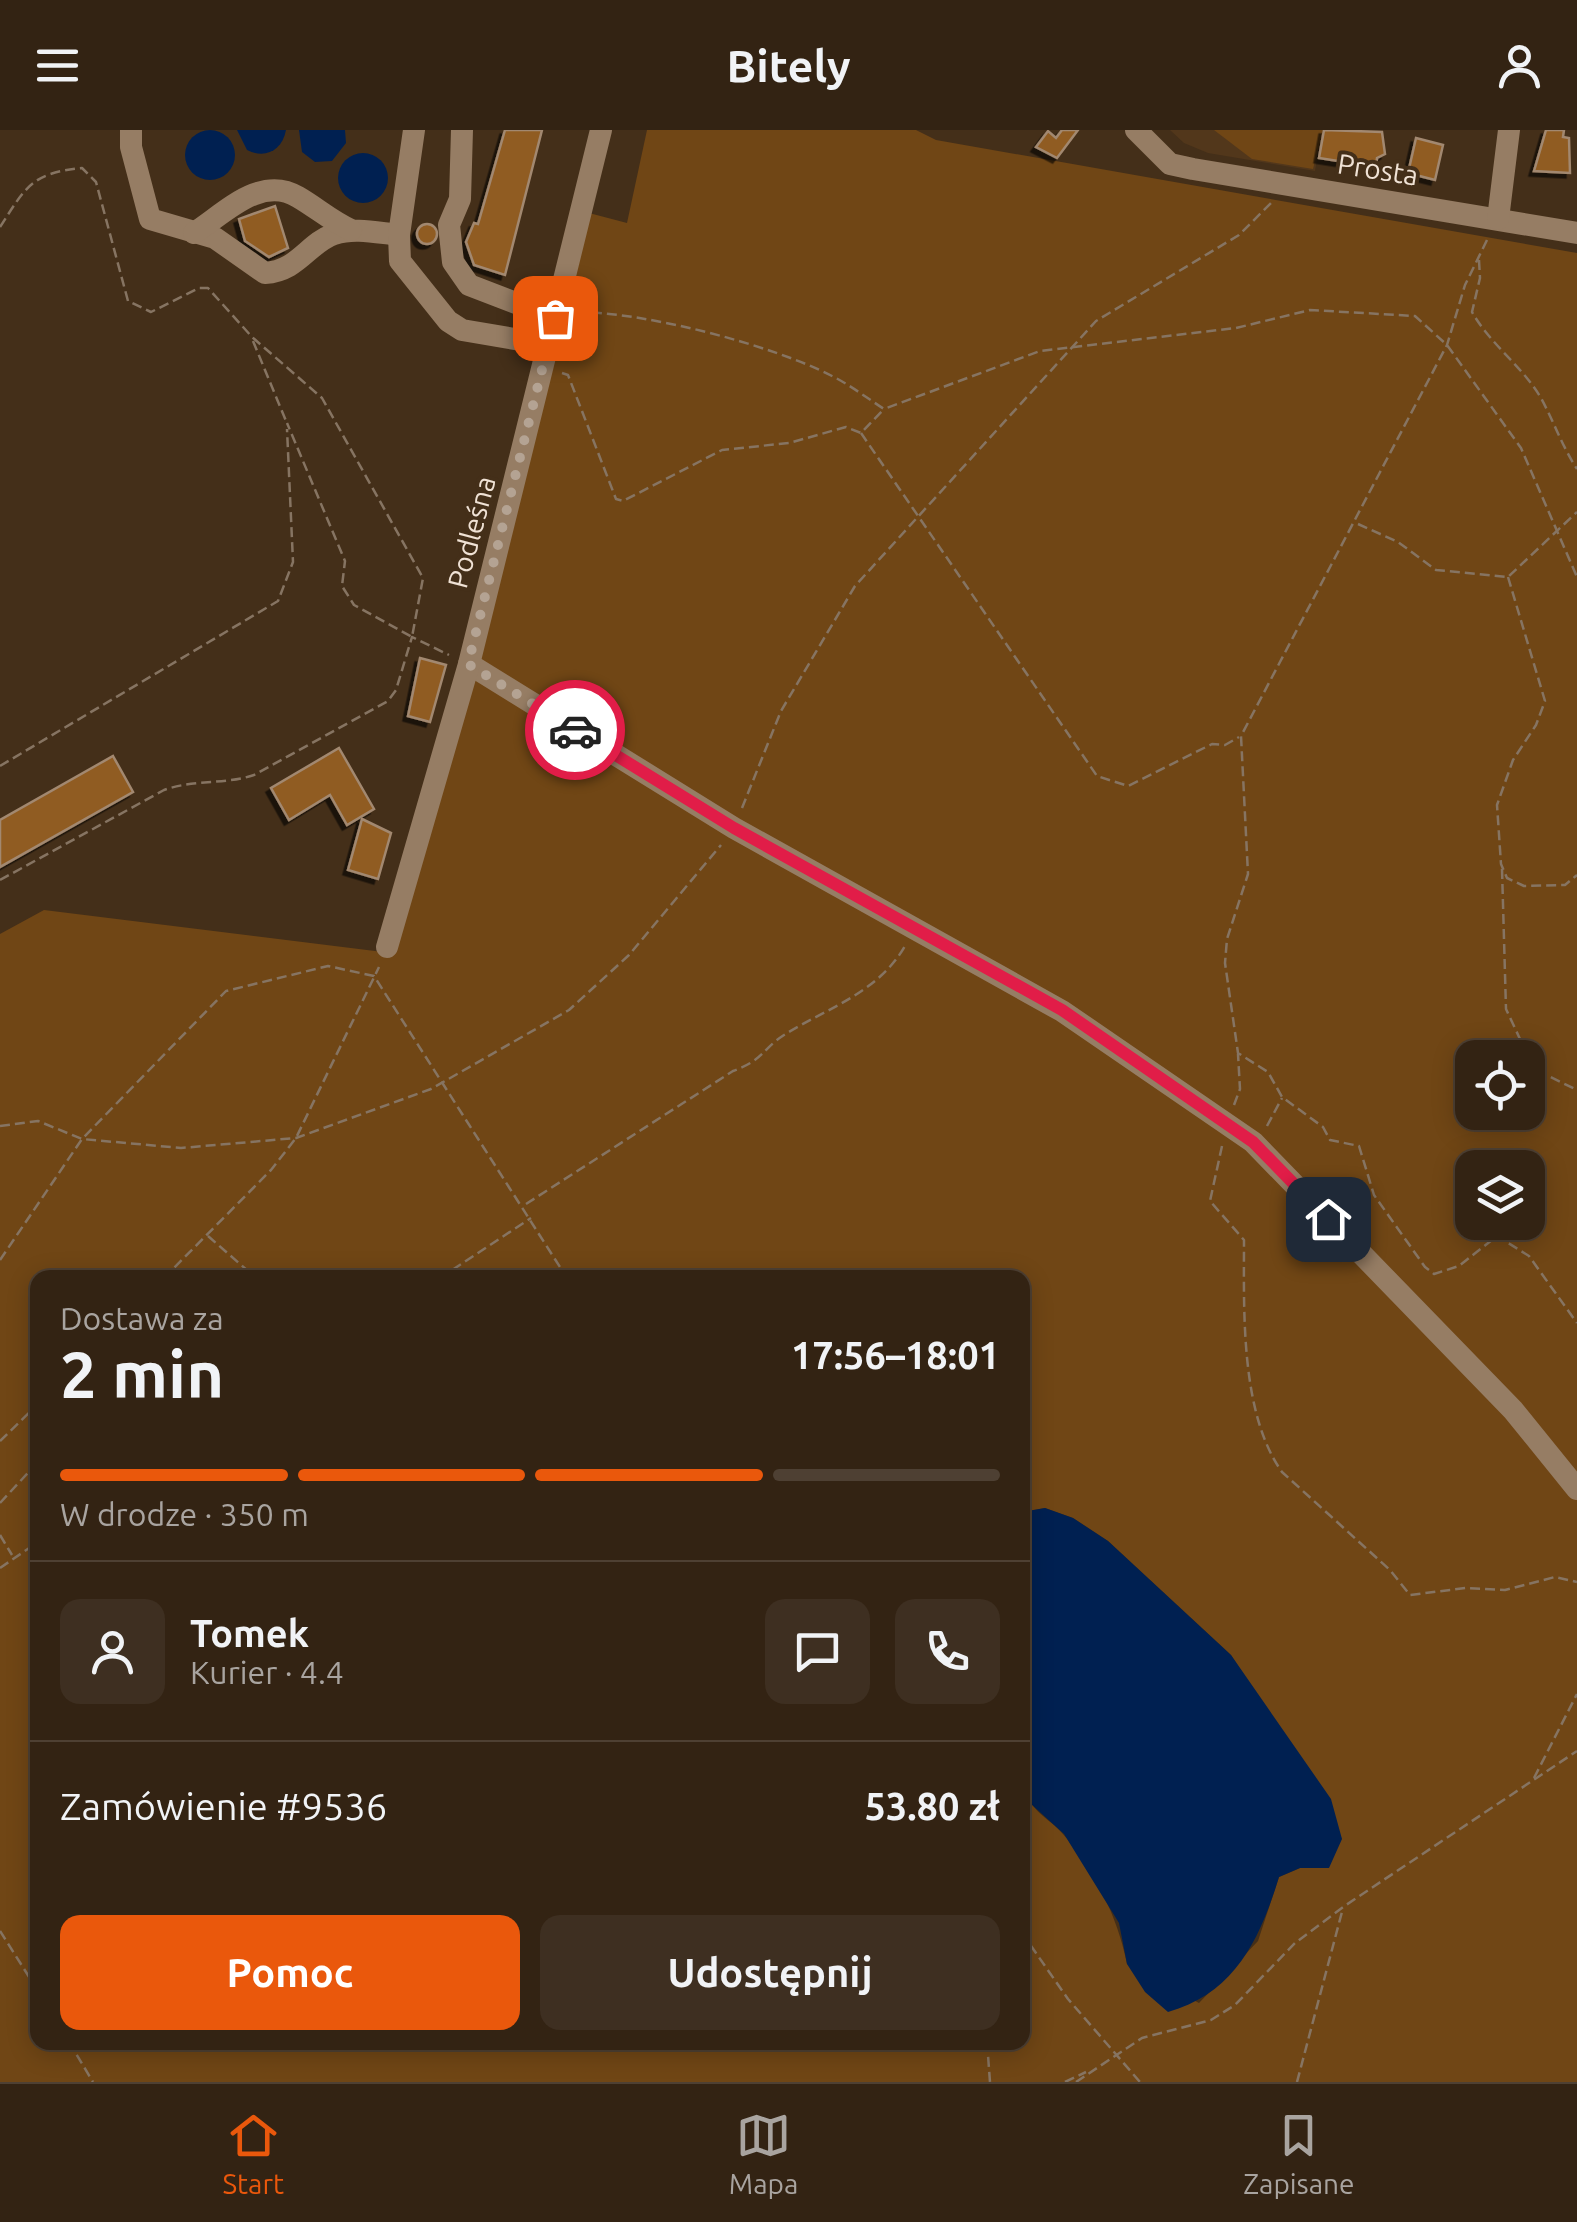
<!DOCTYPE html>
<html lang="pl">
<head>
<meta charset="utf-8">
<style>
  body { margin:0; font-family:Ubuntu,sans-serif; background:#3e2f21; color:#f1f3f6; height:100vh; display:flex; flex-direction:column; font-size:38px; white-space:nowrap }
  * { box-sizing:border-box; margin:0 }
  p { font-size:32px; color:#a9a4a0 }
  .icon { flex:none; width:55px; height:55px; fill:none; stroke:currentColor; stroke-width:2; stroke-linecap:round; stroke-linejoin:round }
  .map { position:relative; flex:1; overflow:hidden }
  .side { position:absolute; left:30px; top:1140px; width:1000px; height:780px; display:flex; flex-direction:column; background:#332313; border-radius:20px; box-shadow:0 5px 25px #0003,0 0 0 2px #4e4033 }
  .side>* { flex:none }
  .controls { position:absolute; left:1455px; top:910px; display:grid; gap:20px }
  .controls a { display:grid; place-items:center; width:90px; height:90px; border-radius:20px; background:#332313; box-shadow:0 5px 25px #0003,0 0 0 2px #4e4033; font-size:50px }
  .pin { position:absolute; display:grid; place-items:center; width:85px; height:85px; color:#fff; margin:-42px; border-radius:20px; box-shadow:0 5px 15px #0006 }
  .courier { position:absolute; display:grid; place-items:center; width:100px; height:100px; margin:-50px; border:8px solid #e11d48; border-radius:50%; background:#fff; color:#222; box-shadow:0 2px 12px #0007 }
  .head em { font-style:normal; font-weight:600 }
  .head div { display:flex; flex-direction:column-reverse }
  .head { display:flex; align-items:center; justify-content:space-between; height:170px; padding:0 30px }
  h1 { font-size:65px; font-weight:600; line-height:75px }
  .bar { display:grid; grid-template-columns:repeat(4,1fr); gap:15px 10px; align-content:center; height:120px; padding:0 30px }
  .bar i { height:12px; border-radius:8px; background:#4e4033 }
  .bar .selected { background:#ea580c }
  .bar p { grid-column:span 4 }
  .line { display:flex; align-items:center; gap:25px; padding:0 30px; border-top:2px solid #4e4033 }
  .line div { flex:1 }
  .round { display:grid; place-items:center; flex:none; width:105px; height:105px; border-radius:20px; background:#3e2f21 }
  .action { display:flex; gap:20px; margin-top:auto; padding:20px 30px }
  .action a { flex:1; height:115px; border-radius:20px; background:#ea580c; color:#fff; font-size:40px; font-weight:600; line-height:115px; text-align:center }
  .action a+a { background:#3e2f21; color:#f1f3f6 }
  header { display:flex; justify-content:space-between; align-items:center; height:130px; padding:0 30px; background:#332313; font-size:45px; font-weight:600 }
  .tab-bar { display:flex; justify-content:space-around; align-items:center; height:140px; border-top:2px solid #4e4033; background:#332313; font-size:28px; color:#a9a4a0 }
  .tab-bar a { display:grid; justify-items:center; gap:5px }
  .tab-bar .selected { color:#ea580c }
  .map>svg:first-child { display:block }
</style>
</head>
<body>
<header><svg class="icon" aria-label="menu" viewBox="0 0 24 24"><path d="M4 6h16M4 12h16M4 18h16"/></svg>Bitely<svg class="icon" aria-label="person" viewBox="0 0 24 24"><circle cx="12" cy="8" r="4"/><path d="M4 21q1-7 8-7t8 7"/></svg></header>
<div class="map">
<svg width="1577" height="1952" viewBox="0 0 1577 1952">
  <defs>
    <filter id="shadow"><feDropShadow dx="-4.5" dy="4.5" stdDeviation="0" flood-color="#0009"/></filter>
  </defs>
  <rect width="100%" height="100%" fill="#442f19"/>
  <polygon fill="#52371b" points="1170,0 1322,0 1315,41 1208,23 1184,13"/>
  <g fill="#704615" fill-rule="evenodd">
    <path d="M 647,0 L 916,0 L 936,10 L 1577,123 L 1577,1952 L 0,1952 L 0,804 L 44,780 L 391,823 L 589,83 L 627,93 ZM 1472,928 L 1528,928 L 1528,982 L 1472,982 ZM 1472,1038 L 1528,1038 L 1528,1092 L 1472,1092 ZM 38,1148 L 1022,1148 L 1023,1382 L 1045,1378 L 1073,1388 L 1108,1411 L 1231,1525 L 1275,1593 L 1300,1738 L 1279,1747 L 1258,1811 L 1199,1873 L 1127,1834 C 1118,1788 1094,1738 1062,1703 C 1053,1692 1035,1683 1030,1670 C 1018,1636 1034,1605 1023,1571 L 1022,1912 L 38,1912 Z"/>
    <polygon points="1214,0 1323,0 1313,39 1252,29"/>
  </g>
  <g fill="#002051">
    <path d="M 237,0 L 286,0 C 282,21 265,29 247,20 Z"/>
    <polygon points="299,0 345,0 346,13 332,31 315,32 302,22"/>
    <circle cx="210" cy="25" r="25"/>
    <circle cx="363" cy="48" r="25"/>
    <path d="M 1045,1378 L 1073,1388 L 1108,1411 L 1231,1525 L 1331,1669 L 1342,1709 L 1329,1738 L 1300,1738 L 1279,1747 C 1260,1809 1235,1863 1168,1882 L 1145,1862 L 1127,1834 L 1119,1793 L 1064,1704 L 1031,1674 L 1023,1637 L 1030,1607 L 1022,1571 L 1022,1382 Z"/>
  </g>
  <g fill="#905c23" stroke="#a2886f" stroke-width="2.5" filter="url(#shadow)">
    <polygon points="505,0 542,0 505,145 474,135 466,112 474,93 478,94"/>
    <polygon points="1062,0 1078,0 1057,28 1036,17 1048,1 1056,8"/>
    <polygon points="1324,0 1382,2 1385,24 1377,28 1376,37 1319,28"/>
    <polygon points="1546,0 1564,0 1563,7 1569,8 1570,43 1534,41"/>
    <polygon points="1416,8 1443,15 1435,50 1408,43"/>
    <polygon points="275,76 288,118 269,127 245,111 239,89"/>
    <circle cx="427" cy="104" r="10"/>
    <polygon points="420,528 446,535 430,592 408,586"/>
    <polygon points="339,618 374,679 347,695 330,665 289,690 271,658"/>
    <polygon points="113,626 133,662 0,737 0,690"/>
    <polygon points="362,689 391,703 378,749 348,740"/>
  </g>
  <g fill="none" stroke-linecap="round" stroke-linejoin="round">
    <g stroke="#867462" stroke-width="2.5" stroke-dasharray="10 5" stroke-linecap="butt">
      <path d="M 0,97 C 26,57 31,43 82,38 L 96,52 L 128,171 L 151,182 L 199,158 L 208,158 L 252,207 L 322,268 L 423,448 L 412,507 L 354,475 L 342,456 L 345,431 L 287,293"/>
      <polyline points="1487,110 1465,155 1447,215 1241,606 1248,744 1227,809 1225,833 1238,923 1268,942 1282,967 1323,997 1330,1010 1359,1016 1374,1065 1425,1137 1434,1144 1459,1136 1497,1106 1529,1126 1577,1193"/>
      <path d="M 1479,130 L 1480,148 L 1472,182 C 1490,214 1523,237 1541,268 C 1554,292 1562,316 1577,339"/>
      <path d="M 577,182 C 645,182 772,215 832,246 C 850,255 867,268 884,279 L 1040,221 L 1236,198 L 1310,180 L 1415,186 L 1447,215 L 1521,318 L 1577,447"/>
      <polyline points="253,211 286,291"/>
      <polyline points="562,243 568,245 616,369 623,371 722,320 789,313 846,297 861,303 883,280"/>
      <polyline points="861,303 1097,646 1128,656 1212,614 1225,615 1239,607"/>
      <polyline points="1358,394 1398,412 1436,440 1508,447 1577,382"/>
      <polyline points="1508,447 1545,571 1536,595 1513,630 1497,675 1501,734 1507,748 1524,756 1565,755 1577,745"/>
      <polyline points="0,636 278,471 293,432 287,299"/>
      <polyline points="742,678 781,581 855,456 1096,191 1239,105 1272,72"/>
      <polyline points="1502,739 1506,879 1534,939 1577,960"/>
      <path d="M 0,750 L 164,660 C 195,649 224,655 254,645 L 388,571 L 396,560 L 412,507 L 449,525"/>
      <polyline points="1234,975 1240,959 1238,924"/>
      <polyline points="0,996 38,991 82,1009 181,1018 296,1008 431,959 569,880 629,825 721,715"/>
      <polyline points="1267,996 1282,968"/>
      <path d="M 1222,1016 L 1210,1071 L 1244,1110 C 1244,1180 1240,1283 1282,1342 L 1390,1440 L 1410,1465 L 1466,1458 L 1505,1460 L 1555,1447 L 1577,1452"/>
      <path d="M 526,1074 L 733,941 C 765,929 761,920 784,905 C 827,878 878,863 905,816"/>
      <polyline points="208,1106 256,1148"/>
      <polyline points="0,1130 82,1009 226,861 328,836 374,846 567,1148"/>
      <polyline points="164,1148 271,1040 296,1008 379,837"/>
      <polyline points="440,1148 531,1088"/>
      <polyline points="0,1311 38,1274"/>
      <polyline points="0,1373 38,1332"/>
      <polyline points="0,1405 12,1425"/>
      <polyline points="0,1438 38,1412"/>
      <polyline points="1534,1648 1577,1564"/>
      <polyline points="0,1801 38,1861"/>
      <polyline points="1022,1803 1068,1869 1140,1952"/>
      <polyline points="69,1912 93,1952"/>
      <polyline points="987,1912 990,1952"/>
      <polyline points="1065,1952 1086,1942"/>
      <polyline points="1076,1952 1142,1908 1211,1890 1235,1875 1295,1813 1343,1777 1577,1621"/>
      <polyline points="1297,1952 1343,1778"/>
    </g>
    <g stroke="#967d64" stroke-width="22">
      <path d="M 131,0 L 131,17 L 150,89 L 215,108 L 265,143 C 298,141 307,114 334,104 C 355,97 378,103 399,105"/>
      <polyline points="414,0 399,105 400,131 448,191 462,200 550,215"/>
      <polyline points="462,0 460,69 449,95 453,132 469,155 555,188"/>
      <polyline points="1136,0 1170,34 1193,39 1577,103"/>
      <polyline points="1498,89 1509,0"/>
      <path d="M 194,103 C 223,85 260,44 298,67 C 317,78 331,91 351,100"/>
      <polyline points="469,534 734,698 1062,881 1253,1012 1513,1280 1577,1359"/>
      <polyline points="387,817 469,534 601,0"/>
    </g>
  </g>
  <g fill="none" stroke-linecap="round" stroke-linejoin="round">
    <polyline stroke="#b4a393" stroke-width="10" stroke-dasharray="0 18" points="555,188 468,534 575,600"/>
    <polyline stroke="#e11d48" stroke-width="12" points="575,600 734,698 1062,880 1253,1012 1328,1089"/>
  </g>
  <g text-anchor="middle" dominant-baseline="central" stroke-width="8" stroke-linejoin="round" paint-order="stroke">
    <g font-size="28" fill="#f0e2d5" stroke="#442f19">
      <text transform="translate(1378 39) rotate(9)">Prosta</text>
      <text transform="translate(471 402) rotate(-75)">Podleśna</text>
    </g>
  </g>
</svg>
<div class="controls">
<a><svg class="icon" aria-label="locate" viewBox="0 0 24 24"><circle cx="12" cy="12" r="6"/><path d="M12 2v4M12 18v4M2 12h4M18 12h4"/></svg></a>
<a><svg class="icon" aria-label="layers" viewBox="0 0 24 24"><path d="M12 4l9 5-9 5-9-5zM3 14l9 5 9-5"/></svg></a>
</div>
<div class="pin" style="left:555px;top:188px;background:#ea580c"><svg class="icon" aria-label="bag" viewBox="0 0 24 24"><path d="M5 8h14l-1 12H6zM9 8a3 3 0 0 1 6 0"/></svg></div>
<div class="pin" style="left:1328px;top:1089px;background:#1f2937"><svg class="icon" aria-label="home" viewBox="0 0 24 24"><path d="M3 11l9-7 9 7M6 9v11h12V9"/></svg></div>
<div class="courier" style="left:575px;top:600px"><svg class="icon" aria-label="car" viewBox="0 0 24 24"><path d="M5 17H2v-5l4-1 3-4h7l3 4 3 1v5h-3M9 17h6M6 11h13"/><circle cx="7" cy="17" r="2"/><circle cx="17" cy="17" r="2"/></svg></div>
<section class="side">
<div class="head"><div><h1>2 min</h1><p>Dostawa za</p></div><em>17:56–18:01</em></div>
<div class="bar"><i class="selected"></i><i class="selected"></i><i class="selected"></i><i></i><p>W drodze · 350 m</p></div>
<div class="line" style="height:180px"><a class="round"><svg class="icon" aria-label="person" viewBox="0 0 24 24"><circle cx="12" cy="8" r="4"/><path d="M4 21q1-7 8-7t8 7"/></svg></a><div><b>Tomek</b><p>Kurier · 4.4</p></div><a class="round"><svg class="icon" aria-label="chat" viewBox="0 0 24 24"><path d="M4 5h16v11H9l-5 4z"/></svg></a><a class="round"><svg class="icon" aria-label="phone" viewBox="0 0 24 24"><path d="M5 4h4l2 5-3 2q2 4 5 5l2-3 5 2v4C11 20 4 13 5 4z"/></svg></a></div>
<div class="line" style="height:130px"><div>Zamówienie #9536</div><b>53.80 zł</b></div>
<div class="action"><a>Pomoc</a><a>Udostępnij</a></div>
</section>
</div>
<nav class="tab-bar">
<a class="selected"><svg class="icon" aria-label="home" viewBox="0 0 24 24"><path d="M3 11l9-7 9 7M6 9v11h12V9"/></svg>Start</a>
<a><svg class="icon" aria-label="map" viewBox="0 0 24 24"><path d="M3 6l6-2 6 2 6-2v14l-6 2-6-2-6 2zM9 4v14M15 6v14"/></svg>Mapa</a>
<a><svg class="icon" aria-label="saved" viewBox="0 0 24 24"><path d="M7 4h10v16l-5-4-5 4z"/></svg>Zapisane</a>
</nav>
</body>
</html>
